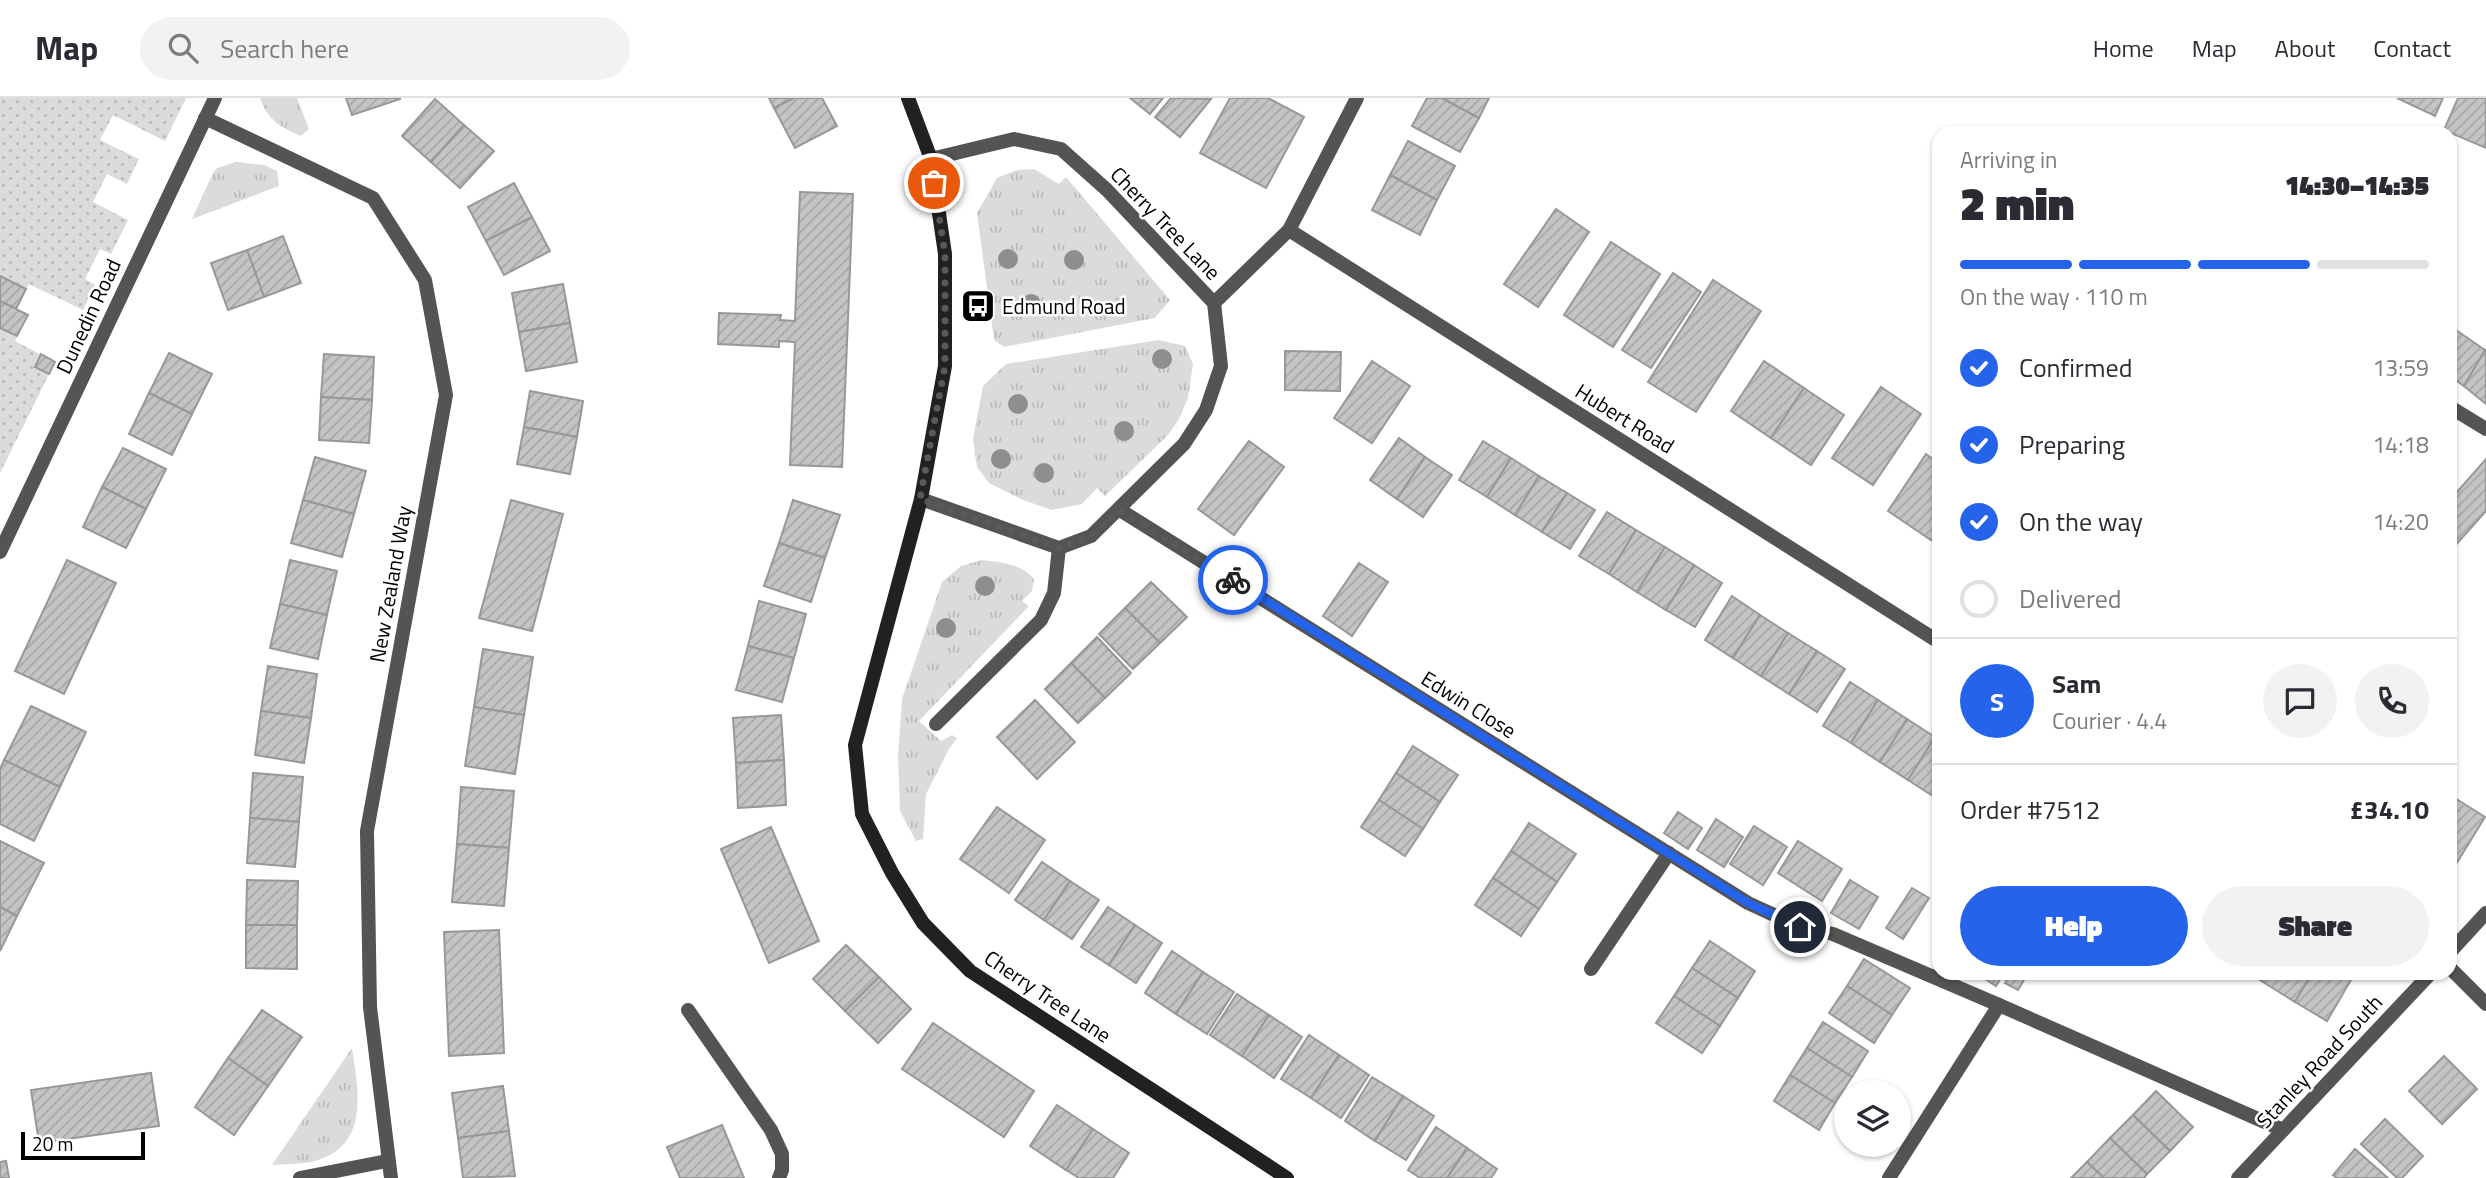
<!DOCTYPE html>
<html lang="en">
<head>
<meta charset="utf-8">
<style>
  body { margin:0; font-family:"Titillium Web",sans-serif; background:#f2f2f3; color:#2b2b33; height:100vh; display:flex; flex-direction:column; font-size:26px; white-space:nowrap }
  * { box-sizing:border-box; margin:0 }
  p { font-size:23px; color:#7c7c81 }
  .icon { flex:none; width:38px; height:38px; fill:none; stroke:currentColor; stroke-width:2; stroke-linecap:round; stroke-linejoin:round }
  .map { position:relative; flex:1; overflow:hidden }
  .details { position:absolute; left:1932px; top:28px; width:525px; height:854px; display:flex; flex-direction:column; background:#fff; border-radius:21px; box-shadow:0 2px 5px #0004 }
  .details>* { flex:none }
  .buttons { position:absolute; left:1834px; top:982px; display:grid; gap:14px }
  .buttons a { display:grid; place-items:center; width:77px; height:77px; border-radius:50%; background:#fff; box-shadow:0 2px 5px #0004; font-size:35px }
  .scale { position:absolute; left:21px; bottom:18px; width:124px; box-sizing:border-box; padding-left:7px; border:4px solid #000; border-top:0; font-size:19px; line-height:24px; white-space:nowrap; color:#000; -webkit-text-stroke:5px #fff; paint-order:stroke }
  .pin { position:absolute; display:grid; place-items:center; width:60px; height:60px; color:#fff; margin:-30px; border:4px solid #fff; border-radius:50%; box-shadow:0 2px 7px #0007 }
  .courier { position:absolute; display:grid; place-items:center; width:70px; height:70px; margin:-35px; border:5px solid #2563eb; border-radius:50%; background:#fff; color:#222; box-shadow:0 2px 9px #0007 }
  .headline em { font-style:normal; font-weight:800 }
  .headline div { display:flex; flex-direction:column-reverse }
  .headline { display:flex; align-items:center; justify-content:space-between; height:119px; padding:0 28px }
  h1 { font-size:46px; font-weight:800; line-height:52px }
  .bar { display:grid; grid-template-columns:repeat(4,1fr); gap:10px 7px; align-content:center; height:84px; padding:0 28px }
  .bar i { height:9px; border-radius:5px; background:#e1e1e2 }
  .bar .active { background:#2563eb }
  .bar p { grid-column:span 4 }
  .line { display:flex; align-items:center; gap:18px; padding:0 28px; border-top:2px solid #e1e1e2 }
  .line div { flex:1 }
  .round { display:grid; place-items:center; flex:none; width:74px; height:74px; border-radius:37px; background:#f2f2f3 }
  ol { padding:0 28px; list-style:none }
  li { display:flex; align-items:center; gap:21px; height:77px }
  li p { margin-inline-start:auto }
  li .icon { padding:7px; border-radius:50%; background:#2563eb; color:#fff; stroke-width:4 }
  li:last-child { color:#7c7c81 }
  li i { width:38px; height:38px; border:4px solid #e1e1e2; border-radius:50% }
  .primary-button { display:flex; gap:14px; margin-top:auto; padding:14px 28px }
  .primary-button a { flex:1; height:80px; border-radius:42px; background:#2563eb; color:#fff; font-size:28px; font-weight:800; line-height:80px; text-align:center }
  .primary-button a+a { background:#f2f2f3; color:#2b2b33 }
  header { display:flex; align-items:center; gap:42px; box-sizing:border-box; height:98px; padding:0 35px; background:#fff; border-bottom:2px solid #e1e1e2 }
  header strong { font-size:33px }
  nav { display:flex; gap:38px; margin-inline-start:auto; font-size:24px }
  .search { width:490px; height:63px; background:#f2f2f3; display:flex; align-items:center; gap:18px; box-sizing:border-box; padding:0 24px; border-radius:38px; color:#7c7c81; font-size:26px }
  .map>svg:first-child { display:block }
</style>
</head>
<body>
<header>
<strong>Map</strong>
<div class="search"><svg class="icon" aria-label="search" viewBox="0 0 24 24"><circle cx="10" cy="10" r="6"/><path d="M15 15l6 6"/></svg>Search here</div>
<nav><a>Home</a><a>Map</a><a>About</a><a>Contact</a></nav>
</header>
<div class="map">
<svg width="2486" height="1080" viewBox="0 0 2486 1080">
  <defs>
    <pattern id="grass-tufts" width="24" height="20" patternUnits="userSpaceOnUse" patternTransform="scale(1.75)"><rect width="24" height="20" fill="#dbdbdb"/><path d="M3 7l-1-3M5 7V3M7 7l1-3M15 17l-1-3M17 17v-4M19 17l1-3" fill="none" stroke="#bababa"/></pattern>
    <pattern id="garden-dots" width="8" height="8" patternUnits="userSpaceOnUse" patternTransform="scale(1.75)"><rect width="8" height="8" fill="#dbdbdb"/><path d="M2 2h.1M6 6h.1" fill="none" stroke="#bababa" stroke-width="1.8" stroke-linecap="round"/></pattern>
    <pattern id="building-hatch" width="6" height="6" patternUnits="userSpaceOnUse" patternTransform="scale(1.75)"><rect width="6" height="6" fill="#c4c4c4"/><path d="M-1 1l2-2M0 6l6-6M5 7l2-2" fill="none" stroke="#a7a7a7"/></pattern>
  </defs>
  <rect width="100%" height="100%" fill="#fff"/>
  <g fill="url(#grass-tufts)">
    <path d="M 260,0 L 297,0 L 309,31 L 301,38 C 281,30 267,21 260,0 Z"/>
    <polygon points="236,64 264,67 277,73 279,88 192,121 213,75 217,70"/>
    <polygon points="1034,71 1059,86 1066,79 1170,202 1155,220 1004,249 994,242 977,115 997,80 1017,72"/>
    <polygon points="1159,242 1185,248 1193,266 1188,300 1179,321 1168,337 1105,398 1097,390 1082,406 1052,412 1023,402 989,385 977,369 973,341 983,288 1006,266"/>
    <path d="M 982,462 C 999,464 1024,466 1034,482 L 1032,493 L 1022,503 L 1029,508 L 919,623 L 941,643 L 952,637 L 957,640 L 949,651 L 926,696 L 923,741 L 916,743 L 900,713 L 898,659 L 902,601 L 942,484 L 961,468 Z"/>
    <path d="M 352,950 C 359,996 370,1050 311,1064 C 298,1066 285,1066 272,1067 Z"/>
  </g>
  <polygon fill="url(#garden-dots)" points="0,0 186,0 165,43 113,17 100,42 139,61 127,86 107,76 93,104 128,122 111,156 100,151 85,181 95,187 83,212 29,186 16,211 28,217 15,243 55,264 0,375"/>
  <g fill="url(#building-hatch)" stroke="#989898" stroke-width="2">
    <polygon points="346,0 400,0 400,1 352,17"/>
    <polygon points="769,0 794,0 774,10"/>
    <polygon points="794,0 822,0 837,28 795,50 774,10"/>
    <polygon points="1130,0 1163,0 1150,16"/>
    <polygon points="1171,0 1211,1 1180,39 1155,19"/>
    <polygon points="1230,0 1268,0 1304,19 1266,90 1200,55"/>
    <polygon points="1427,0 1442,0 1479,20 1460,54 1412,28"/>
    <polygon points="1442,0 1489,0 1479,20"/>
    <polygon points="2397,0 2443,0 2435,18"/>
    <polygon points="2458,0 2486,0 2486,50 2444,32"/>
    <polygon points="435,1 464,27 431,64 402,38"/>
    <polygon points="464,27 494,53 460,90 431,64"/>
    <polygon points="1408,43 1455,68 1437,102 1390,77"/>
    <polygon points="1390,77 1437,102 1420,137 1372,112"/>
    <polygon points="514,85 532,119 486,143 468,109"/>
    <polygon points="800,94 853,96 842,369 790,367 795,244 779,243 779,249 718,246 719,215 781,217 780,222 795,223"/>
    <polygon points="1556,111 1589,134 1538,209 1504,186"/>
    <polygon points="532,119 550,153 504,177 486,143"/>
    <polygon points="283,138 301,185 264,199 247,152"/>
    <polygon points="1611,144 1660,176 1613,249 1564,217"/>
    <polygon points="247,152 264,199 228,212 211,165"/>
    <polygon points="1673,175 1701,194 1651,270 1622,252"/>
    <polygon points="0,178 26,191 16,211 0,203"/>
    <polygon points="1713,182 1761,213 1696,314 1648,284"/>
    <polygon points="563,186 570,225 519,234 512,195"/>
    <polygon points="0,203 28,217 17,238 0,230"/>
    <polygon points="570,225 577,264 526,273 519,234"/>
    <polygon points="2450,228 2485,252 2464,288 2450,278"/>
    <polygon points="2485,252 2486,253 2486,306 2464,288"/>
    <polygon points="1285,253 1341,254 1340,293 1285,292"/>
    <polygon points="169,255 212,276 192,316 149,295"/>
    <polygon points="41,256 55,264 49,276 35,269"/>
    <polygon points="324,256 374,259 372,302 321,299"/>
    <polygon points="1372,263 1410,288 1372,345 1334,320"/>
    <polygon points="1764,263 1804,290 1771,340 1731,313"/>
    <polygon points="1881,289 1921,316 1873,387 1832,360"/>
    <polygon points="1804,290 1844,317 1811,367 1771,340"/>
    <polygon points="530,293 583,303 577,339 524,329"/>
    <polygon points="149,295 192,316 172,357 129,336"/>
    <polygon points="321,299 372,302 369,345 319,342"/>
    <polygon points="524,329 577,339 570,376 517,366"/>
    <polygon points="1399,340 1425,359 1397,401 1370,382"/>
    <polygon points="1249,343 1284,369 1234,437 1198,411"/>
    <polygon points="1483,343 1511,360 1487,399 1459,382"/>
    <polygon points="123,350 166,371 146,411 102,389"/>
    <polygon points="1926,356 1939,366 1939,430 1931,442 1888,413"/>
    <polygon points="315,359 366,373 354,416 303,402"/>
    <polygon points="1425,359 1452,377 1423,419 1397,401"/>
    <polygon points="1511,360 1539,378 1515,417 1487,399"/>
    <polygon points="2486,361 2486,413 2453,450 2450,447 2450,402"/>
    <polygon points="1539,378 1567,395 1542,434 1515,417"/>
    <polygon points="102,389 146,411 126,450 83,429"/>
    <polygon points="1567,395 1595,412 1570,451 1542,434"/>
    <polygon points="303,402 354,416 342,459 291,445"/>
    <polygon points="511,402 563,416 532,533 479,520"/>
    <polygon points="793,402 840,417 825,460 779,445"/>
    <polygon points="1607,414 1636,432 1609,476 1579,458"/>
    <polygon points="1636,432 1665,449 1637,494 1609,476"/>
    <polygon points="779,445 825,460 811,504 764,488"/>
    <polygon points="1665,449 1694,467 1666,512 1637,494"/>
    <polygon points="67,462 116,485 64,596 15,573"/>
    <polygon points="290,462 337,473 327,517 280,506"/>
    <polygon points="1359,465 1388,484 1352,538 1323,518"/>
    <polygon points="1694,467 1722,485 1695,529 1666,512"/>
    <polygon points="1151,484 1187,519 1160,545 1125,510"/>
    <polygon points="1732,498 1760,517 1733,560 1705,542"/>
    <polygon points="759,503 806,516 794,560 748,548"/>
    <polygon points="280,506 327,517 318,561 270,550"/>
    <polygon points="1125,510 1160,545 1133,571 1099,536"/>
    <polygon points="1760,517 1788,535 1761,578 1733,560"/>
    <polygon points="1788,535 1817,553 1789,596 1761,578"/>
    <polygon points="1097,539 1131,575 1105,600 1071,565"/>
    <polygon points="748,548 794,560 782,604 736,592"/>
    <polygon points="483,551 533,559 524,617 474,609"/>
    <polygon points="1817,553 1845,571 1817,614 1789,596"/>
    <polygon points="1071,565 1105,600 1078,625 1045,591"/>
    <polygon points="268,568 317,576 311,620 261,613"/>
    <polygon points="1850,584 1878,602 1851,645 1823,628"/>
    <polygon points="1035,602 1075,644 1037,681 997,639"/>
    <polygon points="1878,602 1907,621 1880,664 1851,645"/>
    <polygon points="31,608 86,634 60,689 4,662"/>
    <polygon points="474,609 524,617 515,676 465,668"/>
    <polygon points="261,613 311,620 304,665 255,657"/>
    <polygon points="781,617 784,662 736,665 733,620"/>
    <polygon points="1907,621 1935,639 1908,682 1880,664"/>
    <polygon points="1935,639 1939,641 1939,696 1936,700 1908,682"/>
    <polygon points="1413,648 1458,677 1440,704 1396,675"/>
    <polygon points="4,662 60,689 34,743 0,726 0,671"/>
    <polygon points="784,662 786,707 738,710 736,665"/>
    <polygon points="253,675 303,679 299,724 250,720"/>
    <polygon points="1396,675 1440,704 1423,731 1379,702"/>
    <polygon points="461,689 514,693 509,750 457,746"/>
    <polygon points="2450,697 2485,719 2453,771 2450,769"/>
    <polygon points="1379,702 1423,731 1405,758 1361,729"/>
    <polygon points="997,709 1045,742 1009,795 960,761"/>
    <polygon points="1678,714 1702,730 1688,751 1664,735"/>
    <polygon points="250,720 299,724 295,769 247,765"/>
    <polygon points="1716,721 1743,739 1724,769 1697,752"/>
    <polygon points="1529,725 1576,756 1557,784 1511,753"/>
    <polygon points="1754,728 1787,749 1763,787 1730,766"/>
    <polygon points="771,729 819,843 769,865 721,751"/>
    <polygon points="0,743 44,765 17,818 0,809"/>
    <polygon points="1798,743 1842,771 1822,803 1778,775"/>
    <polygon points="457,746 509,750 504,808 452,804"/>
    <polygon points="1511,753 1557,784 1539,811 1493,780"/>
    <polygon points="1042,764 1070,783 1044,822 1015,802"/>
    <polygon points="1493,780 1539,811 1521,838 1475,807"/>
    <polygon points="247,782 298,783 297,827 246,827"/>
    <polygon points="1850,782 1878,799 1859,831 1831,815"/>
    <polygon points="1070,783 1099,802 1072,841 1044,822"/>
    <polygon points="1912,790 1929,800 1903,841 1886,830"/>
    <polygon points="0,809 17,818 0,853"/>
    <polygon points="1108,809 1135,827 1109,867 1081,849"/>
    <polygon points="246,827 297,827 297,871 246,870"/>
    <polygon points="1135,827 1162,845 1136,885 1109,867"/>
    <polygon points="499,832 504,955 449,958 444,834"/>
    <polygon points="1710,843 1755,873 1738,900 1692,870"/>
    <polygon points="846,847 879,879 845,913 813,881"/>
    <polygon points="1172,853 1203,874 1176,916 1145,895"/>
    <polygon points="1864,861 1910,890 1892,917 1847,888"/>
    <polygon points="1692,870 1738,900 1720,928 1674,898"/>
    <polygon points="1203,874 1234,894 1207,936 1176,916"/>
    <polygon points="1976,875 2004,875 1996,888"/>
    <polygon points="2011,875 2028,875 2018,892 2005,885"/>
    <polygon points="2248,875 2269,875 2263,884"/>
    <polygon points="2269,875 2312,875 2295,904 2263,884"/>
    <polygon points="2312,875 2344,875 2352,880 2327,923 2295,904"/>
    <polygon points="879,879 911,911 878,945 845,913"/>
    <polygon points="1847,888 1892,917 1874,945 1829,915"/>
    <polygon points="1237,896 1269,917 1242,958 1210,937"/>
    <polygon points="1674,898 1720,928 1702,955 1656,925"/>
    <polygon points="262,912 302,939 268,988 228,960"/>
    <polygon points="1269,917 1302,939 1274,980 1242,958"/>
    <polygon points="1823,924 1868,953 1852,979 1807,950"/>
    <polygon points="933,925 1034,993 1004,1039 902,971"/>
    <polygon points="1309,937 1339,957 1311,1000 1281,981"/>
    <polygon points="1807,950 1852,979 1835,1005 1790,977"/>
    <polygon points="1339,957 1369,977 1341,1020 1311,1000"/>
    <polygon points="2444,958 2477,991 2442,1026 2409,993"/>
    <polygon points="228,960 268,988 234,1037 195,1009"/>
    <polygon points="151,975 159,1028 39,1045 31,992"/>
    <polygon points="1790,977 1835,1005 1819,1032 1774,1003"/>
    <polygon points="1372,979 1403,998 1375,1043 1345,1023"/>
    <polygon points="503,988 509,1033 458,1040 452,995"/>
    <polygon points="2156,993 2193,1029 2170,1053 2133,1017"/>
    <polygon points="1403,998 1434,1018 1406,1062 1375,1043"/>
    <polygon points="1057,1007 1093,1031 1066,1072 1030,1048"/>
    <polygon points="2133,1017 2170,1053 2147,1076 2110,1040"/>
    <polygon points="2385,1021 2423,1058 2402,1080 2397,1080 2361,1046"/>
    <polygon points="722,1027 744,1080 680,1080 667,1049"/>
    <polygon points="1436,1029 1467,1050 1447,1080 1420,1080 1408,1072"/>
    <polygon points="1093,1031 1129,1055 1113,1080 1079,1080 1066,1072"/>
    <polygon points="509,1033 515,1078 463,1080 458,1040"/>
    <polygon points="2110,1040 2147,1076 2144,1080 2104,1080 2087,1064"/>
    <polygon points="1467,1050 1497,1071 1491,1080 1447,1080"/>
    <polygon points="2355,1051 2388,1080 2337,1080 2333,1077"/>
    <polygon points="6,1063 9,1080 0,1080 0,1064"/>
    <polygon points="2087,1064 2104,1080 2071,1080"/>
  </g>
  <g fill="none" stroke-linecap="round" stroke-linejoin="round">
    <g stroke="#545454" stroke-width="14">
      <polyline points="2450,309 2486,331"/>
      <polyline points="936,626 1041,522 1054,495 1059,450"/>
      <polyline points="1800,829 1833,836 1999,907 2283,1032"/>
      <polyline points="1591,871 1669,755"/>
      <polyline points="688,912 771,1032 782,1056 782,1072 779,1080"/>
      <polyline points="1889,1080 1999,907"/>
    </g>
    <g stroke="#545454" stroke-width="14">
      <polyline points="205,20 373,100 425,182 446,297 367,733 370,909 391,1080"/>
      <polyline points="1289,132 1939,544"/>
      <polyline points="1214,205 1289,132 1357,0"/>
      <polyline points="921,401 1059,450 1091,438 1184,346 1206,312 1221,268 1214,205 1107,92 1061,51 1014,41 931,61"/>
      <polyline points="1120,412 1748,805 1800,829"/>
      <polyline points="0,454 215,0"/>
      <polyline points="2450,854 2486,815"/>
      <polyline points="2450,870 2486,906"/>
      <polyline points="300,1080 387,1063"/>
      <polyline points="2238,1080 2431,875"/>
    </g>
    <polyline stroke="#212121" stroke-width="14" points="908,0 931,61 945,156 945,268 921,401 855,647 862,716 892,775 923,825 970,873 1287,1080"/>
  </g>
  <g fill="#8e8e8e">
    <circle cx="1008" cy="161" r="10"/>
    <circle cx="1074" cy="162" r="10"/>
    <circle cx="1031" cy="206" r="10"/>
    <circle cx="1162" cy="261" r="10"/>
    <circle cx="1018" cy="306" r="10"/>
    <circle cx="1124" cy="333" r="10"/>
    <circle cx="1001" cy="361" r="10"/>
    <circle cx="1044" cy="375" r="10"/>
    <circle cx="985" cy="488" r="10"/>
    <circle cx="946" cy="530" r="10"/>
  </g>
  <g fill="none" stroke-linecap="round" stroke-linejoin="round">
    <polyline stroke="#595959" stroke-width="7" stroke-dasharray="0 12.6" points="934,85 945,156 945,268 920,401 1059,450 1091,438 1119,412 1233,482"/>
    <polyline stroke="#2563eb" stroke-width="9" points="1233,482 1748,805 1800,829"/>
  </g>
  <defs>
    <g id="bus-square" transform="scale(1.75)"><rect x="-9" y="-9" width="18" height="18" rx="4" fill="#000" stroke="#fff"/><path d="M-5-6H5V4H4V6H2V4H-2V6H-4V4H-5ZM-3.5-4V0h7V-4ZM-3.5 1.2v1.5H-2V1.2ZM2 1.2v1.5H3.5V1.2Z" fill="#fff"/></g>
  </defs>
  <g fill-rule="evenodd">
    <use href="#bus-square" x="978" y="208"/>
  </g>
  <g text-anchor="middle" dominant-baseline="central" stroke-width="5" stroke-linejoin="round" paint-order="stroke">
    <g font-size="21" fill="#000" stroke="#fff">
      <text transform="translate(1166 125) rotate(46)">Cherry Tree Lane</text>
      <text transform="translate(88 218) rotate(-65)">Dunedin Road</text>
      <text transform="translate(1625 320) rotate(32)">Hubert Road</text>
      <text transform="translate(390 486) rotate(-80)">New Zealand Way</text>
      <text transform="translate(1469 606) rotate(32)">Edwin Close</text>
      <text transform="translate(1048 898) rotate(34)">Cherry Tree Lane</text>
      <text transform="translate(2319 963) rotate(-47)">Stanley Road South</text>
    </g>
    <g font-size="21" fill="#000" stroke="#fff" text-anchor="start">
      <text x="1002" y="208">Edmund Road</text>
    </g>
  </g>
</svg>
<div class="buttons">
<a><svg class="icon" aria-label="layers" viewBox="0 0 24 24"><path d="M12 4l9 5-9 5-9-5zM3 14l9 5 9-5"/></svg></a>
</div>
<div class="scale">20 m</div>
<div class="pin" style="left:934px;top:85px;background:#ea580c"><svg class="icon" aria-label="bag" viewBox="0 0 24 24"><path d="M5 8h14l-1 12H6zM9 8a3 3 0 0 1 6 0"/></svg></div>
<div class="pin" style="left:1800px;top:829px;background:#1f2937"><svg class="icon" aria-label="home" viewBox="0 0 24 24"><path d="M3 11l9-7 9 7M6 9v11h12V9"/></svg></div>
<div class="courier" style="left:1233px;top:482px"><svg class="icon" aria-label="bike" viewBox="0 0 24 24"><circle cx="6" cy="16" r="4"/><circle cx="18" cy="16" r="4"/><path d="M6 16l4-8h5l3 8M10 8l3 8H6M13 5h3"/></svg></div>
<section class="details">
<div class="headline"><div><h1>2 min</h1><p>Arriving in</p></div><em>14:30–14:35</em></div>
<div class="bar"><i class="active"></i><i class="active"></i><i class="active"></i><i></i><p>On the way · 110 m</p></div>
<ol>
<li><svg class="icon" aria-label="check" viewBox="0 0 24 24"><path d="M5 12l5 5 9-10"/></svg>Confirmed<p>13:59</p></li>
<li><svg class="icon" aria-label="check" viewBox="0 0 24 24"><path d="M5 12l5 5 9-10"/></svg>Preparing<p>14:18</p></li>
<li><svg class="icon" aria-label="check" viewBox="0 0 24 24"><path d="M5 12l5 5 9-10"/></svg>On the way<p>14:20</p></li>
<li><i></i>Delivered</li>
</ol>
<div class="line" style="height:126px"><b class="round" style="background:#2563eb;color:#fff">S</b><div><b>Sam</b><p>Courier · 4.4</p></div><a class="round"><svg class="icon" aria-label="chat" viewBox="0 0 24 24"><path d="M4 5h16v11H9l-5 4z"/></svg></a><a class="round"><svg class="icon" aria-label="phone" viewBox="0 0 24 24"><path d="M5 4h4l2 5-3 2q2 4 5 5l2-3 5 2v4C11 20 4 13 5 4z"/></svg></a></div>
<div class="line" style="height:91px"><div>Order #7512</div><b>£34.10</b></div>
<div class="primary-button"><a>Help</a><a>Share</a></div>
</section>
</div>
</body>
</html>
